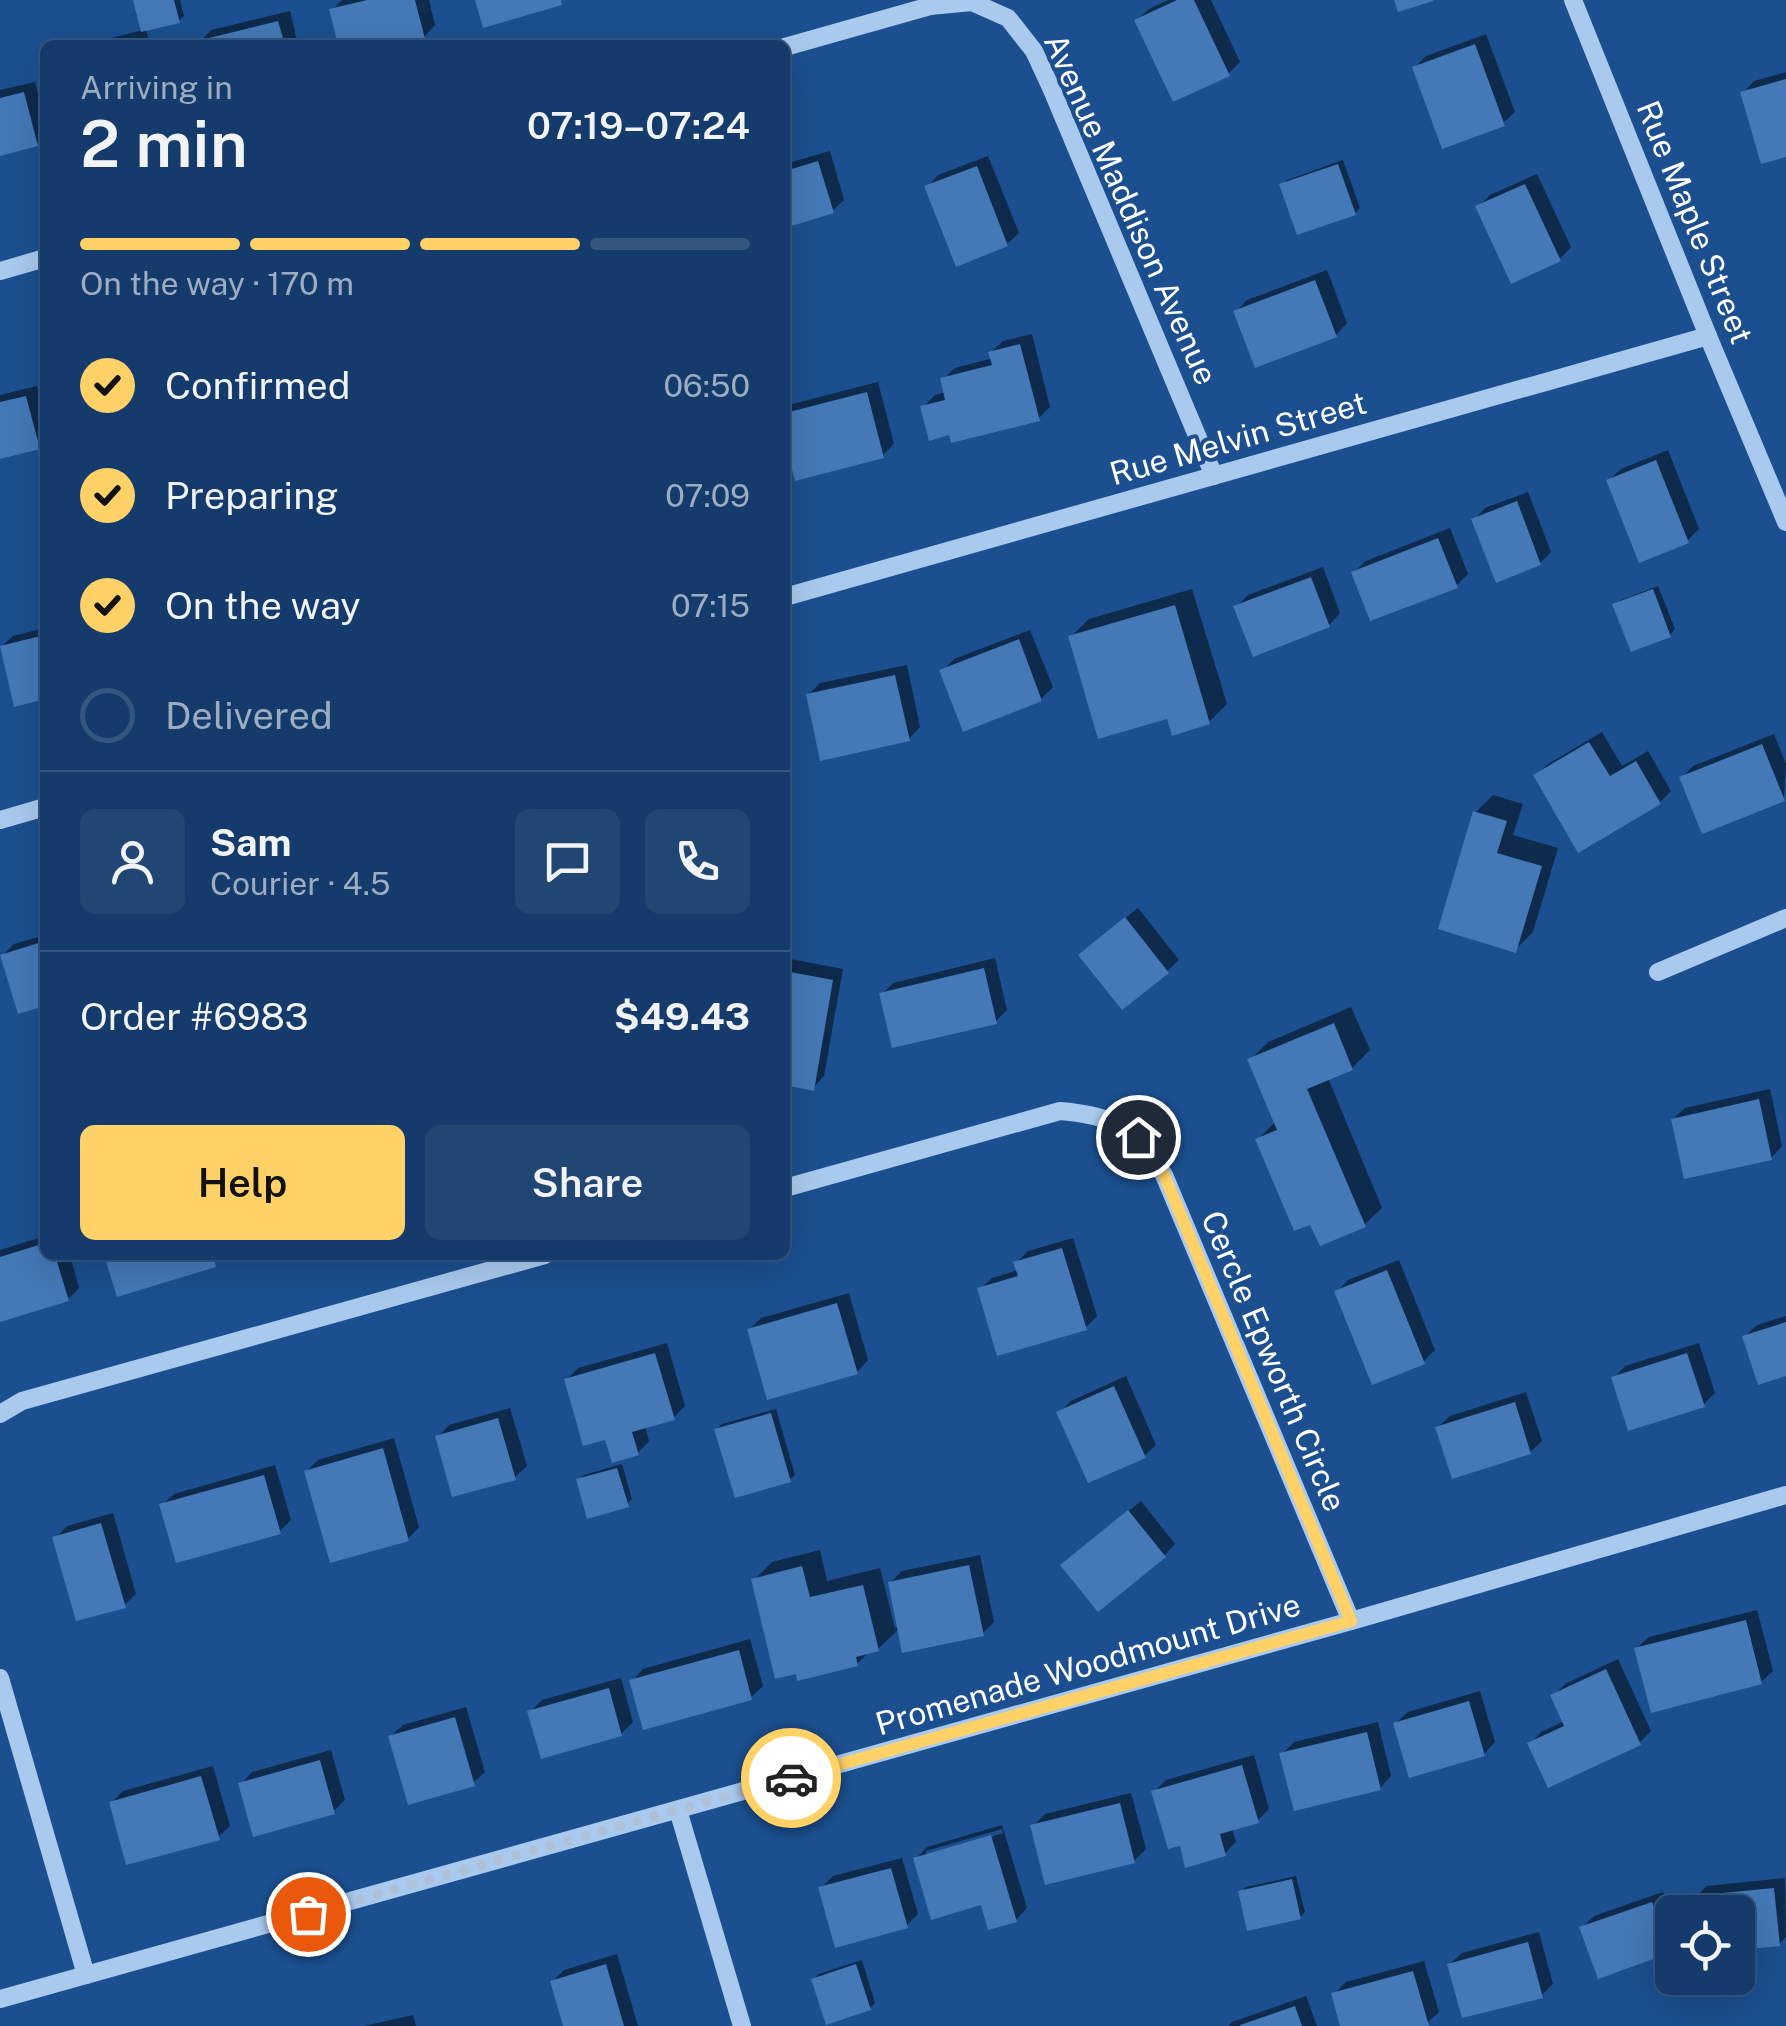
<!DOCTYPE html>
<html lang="en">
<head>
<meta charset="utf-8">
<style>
  body { margin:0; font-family:"Public Sans",sans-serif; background:#214673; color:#f1f3f6; height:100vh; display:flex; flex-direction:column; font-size:38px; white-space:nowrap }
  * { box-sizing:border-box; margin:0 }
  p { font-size:32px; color:#9dadc1 }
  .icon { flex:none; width:55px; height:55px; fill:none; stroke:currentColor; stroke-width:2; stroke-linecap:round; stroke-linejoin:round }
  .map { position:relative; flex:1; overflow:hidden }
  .sheet { position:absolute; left:40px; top:40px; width:750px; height:1220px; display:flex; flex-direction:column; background:#143b6b; border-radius:15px; box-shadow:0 10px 40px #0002,0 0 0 2px #33557e }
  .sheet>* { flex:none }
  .tools { position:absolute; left:1655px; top:1895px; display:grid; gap:20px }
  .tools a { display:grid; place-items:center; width:100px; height:100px; border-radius:15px; background:#143b6b; box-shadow:0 10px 40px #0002,0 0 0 2px #33557e; font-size:50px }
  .pin { position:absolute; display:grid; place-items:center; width:85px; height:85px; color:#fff; margin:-42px; border:5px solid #fff; border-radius:50%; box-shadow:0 2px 10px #0007 }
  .courier { position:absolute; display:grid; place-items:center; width:100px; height:100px; margin:-50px; border:8px solid #ffd166; border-radius:50%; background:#fff; color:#222; box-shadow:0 2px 12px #0007 }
  .summary em { font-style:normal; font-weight:600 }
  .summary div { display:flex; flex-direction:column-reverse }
  .summary { display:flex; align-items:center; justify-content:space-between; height:170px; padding:0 40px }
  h1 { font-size:65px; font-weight:600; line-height:75px }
  .bar { display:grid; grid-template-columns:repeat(4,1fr); gap:15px 10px; align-content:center; height:120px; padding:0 40px }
  .bar i { height:12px; border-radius:8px; background:#33557e }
  .bar .selected { background:#ffd166 }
  .bar p { grid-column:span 4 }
  .line { display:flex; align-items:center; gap:25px; padding:0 40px; border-top:2px solid #33557e }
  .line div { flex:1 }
  .round { display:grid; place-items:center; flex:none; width:105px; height:105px; border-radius:15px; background:#214673 }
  ol { padding:0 40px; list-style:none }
  li { display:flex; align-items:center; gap:30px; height:110px }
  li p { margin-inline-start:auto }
  li .icon { padding:10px; border-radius:50%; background:#ffd166; color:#111; stroke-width:4 }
  li:last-child { color:#9dadc1 }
  li i { width:55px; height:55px; border:5px solid #33557e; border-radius:50% }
  .button { display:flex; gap:20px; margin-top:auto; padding:20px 40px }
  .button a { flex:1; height:115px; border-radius:15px; background:#ffd166; color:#111; font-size:40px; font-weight:600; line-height:115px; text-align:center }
  .button a+a { background:#214673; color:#f1f3f6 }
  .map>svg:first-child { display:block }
</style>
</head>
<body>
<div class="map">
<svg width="1786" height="2026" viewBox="0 0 1786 2026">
  <rect width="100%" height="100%" fill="#1b4f8f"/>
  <g fill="#0007" fill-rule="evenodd">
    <polygon points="136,0 180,0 184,16 178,21 146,29 150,45 84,45 143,30"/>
    <polygon points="342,0 429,0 435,25 424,37 392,45 341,45 332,10"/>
    <polygon points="1168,0 1211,0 1240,62 1228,74 1137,20 1149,9"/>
    <polygon points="290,11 298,45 201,45 200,42 211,30"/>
    <polygon points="1486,34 1515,112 1503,123 1415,67 1426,56"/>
    <polygon points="1786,72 1786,154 1743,93 1754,81"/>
    <polygon points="35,82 45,120 45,136 37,144 0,153 0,90"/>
    <polygon points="830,151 844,200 832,211 785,225 785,164"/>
    <polygon points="988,156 1019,233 1007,244 927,187 938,175"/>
    <polygon points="1343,160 1360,208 1355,213 1282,185 1287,180"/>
    <polygon points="1537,174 1571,247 1560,259 1478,207 1490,195"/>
    <polygon points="1327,270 1347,323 1336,335 1236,312 1247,300"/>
    <polygon points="1032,334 1050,407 1038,419 950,432 923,407 935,395 946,392 943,379 955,368 993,358 991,352 1003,341"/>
    <polygon points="878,382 894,444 882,456 785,432 785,412 792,404"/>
    <polygon points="37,386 45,416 45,440 38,447 0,457 0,395"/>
    <polygon points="1668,450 1699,529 1687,541 1609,480 1621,469"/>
    <polygon points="1528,492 1551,552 1540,563 1474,520 1485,508"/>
    <polygon points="1450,528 1468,574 1456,586 1354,572 1366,561"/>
    <polygon points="1323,567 1340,613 1329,625 1236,607 1248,595"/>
    <polygon points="1658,586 1675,629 1670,635 1615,605 1621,600"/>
    <polygon points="1192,589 1227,704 1209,722 1169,715 1071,637 1089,619"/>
    <polygon points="45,628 45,697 1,647 13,636"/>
    <polygon points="1030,630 1053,687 1041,699 942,671 954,659"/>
    <polygon points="907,665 920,727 909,739 808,695 820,683"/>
    <polygon points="1602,732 1622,766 1648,751 1671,791 1660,802 1536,775 1548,764"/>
    <polygon points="1774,734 1786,764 1784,799 1682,778 1693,766"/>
    <polygon points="1493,795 1523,804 1513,835 1558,848 1533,932 1515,950 1475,813"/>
    <polygon points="1138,908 1179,960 1167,971 1093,944"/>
    <polygon points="45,935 45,1004 2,956 14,944"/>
    <polygon points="785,958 843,969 824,1076 813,1088 785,1083"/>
    <polygon points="995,958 1007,1010 996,1021 882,994 893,983"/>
    <polygon points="1351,1007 1370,1050 1352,1068 1328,1078 1382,1208 1364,1225 1258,1139 1276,1121 1250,1060 1268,1042"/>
    <polygon points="1770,1089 1782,1146 1771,1158 1673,1119 1685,1108"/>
    <polygon points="45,1236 45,1255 70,1255 79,1288 68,1299 0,1320 0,1250"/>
    <polygon points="1073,1238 1097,1316 1086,1327 980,1289 992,1278 1018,1270 1016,1263 1028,1251"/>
    <polygon points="1399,1260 1435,1350 1423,1362 1337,1292 1348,1280"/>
    <polygon points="849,1293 868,1360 857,1372 749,1330 761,1318"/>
    <polygon points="1786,1316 1786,1373 1745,1336 1757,1325"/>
    <polygon points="667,1343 685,1406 673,1418 645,1426 649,1441 638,1453 607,1437 567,1379 578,1368"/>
    <polygon points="1699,1343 1715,1393 1703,1405 1614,1378 1625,1366"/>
    <polygon points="1126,1376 1156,1445 1144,1456 1059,1413 1071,1401"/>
    <polygon points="1526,1392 1542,1441 1530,1452 1438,1427 1450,1416"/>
    <polygon points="510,1408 527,1466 515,1477 438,1437 449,1425"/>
    <polygon points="776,1409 795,1475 789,1480 717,1429 722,1424"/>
    <polygon points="394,1438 419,1527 408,1539 306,1472 318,1460"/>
    <polygon points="622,1464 632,1499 627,1504 578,1480 584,1475"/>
    <polygon points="275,1465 291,1520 279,1532 162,1505 174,1494"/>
    <polygon points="1141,1501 1175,1544 1164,1556 1075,1554"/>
    <polygon points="113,1513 136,1594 124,1605 55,1538 67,1526"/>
    <polygon points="820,1550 827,1581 880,1568 895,1628 900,1627 890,1583 902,1571 980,1555 994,1622 983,1633 900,1628 878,1649 870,1651 857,1664 754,1580 772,1562"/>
    <polygon points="1757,1610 1773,1671 1761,1682 1637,1648 1649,1637"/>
    <polygon points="750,1639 763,1686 751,1697 632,1681 643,1669"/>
    <polygon points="1618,1659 1651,1731 1640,1742 1530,1744 1541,1732 1565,1721 1553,1696 1565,1684"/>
    <polygon points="621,1678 633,1722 621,1734 530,1712 542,1700"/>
    <polygon points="1480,1691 1495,1742 1484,1754 1396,1723 1408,1712"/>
    <polygon points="466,1707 485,1772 473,1783 391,1736 403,1725"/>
    <polygon points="1378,1722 1391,1776 1380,1788 1282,1754 1294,1742"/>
    <polygon points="331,1750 345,1800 334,1811 241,1784 252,1772"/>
    <polygon points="1254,1755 1269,1809 1257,1821 1232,1828 1236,1842 1224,1854 1181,1843 1154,1792 1166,1780"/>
    <polygon points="213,1766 230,1826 218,1837 111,1803 123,1791"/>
    <polygon points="1131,1793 1146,1849 1134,1861 1033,1826 1045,1814"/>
    <path d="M 1002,1825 L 1027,1908 L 1016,1920 L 916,1859 L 927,1847 ZM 1002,1829 L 1003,1833 L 926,1857 L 926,1851 Z"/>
    <polygon points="902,1858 918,1914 906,1926 821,1888 833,1876"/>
    <polygon points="1296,1876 1305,1912 1300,1917 1241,1892 1246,1887"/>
    <polygon points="1785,1878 1786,1937 1779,1944 1738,1948 1738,1912 1697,1912 1695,1897 1707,1886"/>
    <polygon points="1663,1892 1672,1917 1672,1948 1669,1951 1582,1928 1594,1916"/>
    <polygon points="1539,1932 1553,1984 1542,1995 1450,1964 1462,1953"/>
    <polygon points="617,1954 638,2026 566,2026 553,1981 564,1970"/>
    <polygon points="862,1960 875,2003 870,2008 814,1979 819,1974"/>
    <polygon points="1424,1961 1439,2012 1427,2023 1343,2026 1334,1994 1346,1982"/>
    <polygon points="1306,1996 1317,2026 1229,2026 1232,2022"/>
    <polygon points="413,2015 416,2026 364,2026"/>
  </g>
  <g fill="#4478b7">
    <polygon points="133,0 174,0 180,23 141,32"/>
    <polygon points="367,0 415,0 425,39 402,45 338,45 329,9"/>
    <polygon points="475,0 561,0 562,5 483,28"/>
    <polygon points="1177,0 1194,0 1230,76 1173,102 1134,20"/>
    <polygon points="1394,0 1433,0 1433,1 1398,12"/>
    <polygon points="278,21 285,45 198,45 197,41"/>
    <polygon points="1475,44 1505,126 1442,149 1412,67"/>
    <polygon points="1786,79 1786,157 1761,164 1740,92"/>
    <polygon points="24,92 38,146 0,156 0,98"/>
    <polygon points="818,161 834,213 785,228 785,171"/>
    <polygon points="1338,164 1356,215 1297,235 1279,184"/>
    <polygon points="977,166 1008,246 956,267 924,186"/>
    <polygon points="1525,184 1561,261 1511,284 1475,206"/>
    <polygon points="1315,280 1337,337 1255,368 1233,311"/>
    <polygon points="1020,344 1040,421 951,443 949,435 929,441 920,406 945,400 940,378 992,365 988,352"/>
    <polygon points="867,392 884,458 795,481 785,442 785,413"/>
    <polygon points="26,396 40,449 0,459 0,402"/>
    <polygon points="1656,460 1689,543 1639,563 1606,480"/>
    <polygon points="1517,501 1541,565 1496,583 1471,519"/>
    <polygon points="1438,538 1458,588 1370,621 1351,572"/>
    <polygon points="1311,577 1330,627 1253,657 1233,606"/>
    <polygon points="1653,589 1671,637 1631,652 1612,604"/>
    <polygon points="1175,605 1210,724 1172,736 1167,719 1098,739 1068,636"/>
    <polygon points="45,635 45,699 14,707 0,646"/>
    <polygon points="1019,639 1042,701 963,732 939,670"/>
    <polygon points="895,675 910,741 820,761 806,694"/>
    <polygon points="1589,742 1610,776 1636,761 1661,804 1578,853 1533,775"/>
    <polygon points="1762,744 1785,801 1702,834 1679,777"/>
    <polygon points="1473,811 1507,821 1497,853 1542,866 1516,953 1438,929"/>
    <polygon points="1125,917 1169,973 1122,1010 1078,955"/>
    <polygon points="45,941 45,1006 18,1014 0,955"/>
    <polygon points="984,968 997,1024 892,1048 879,993"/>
    <polygon points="785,971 833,980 814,1091 785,1085"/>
    <polygon points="1334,1023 1353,1070 1307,1089 1366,1227 1320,1246 1310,1225 1294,1231 1255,1139 1277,1130 1247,1059"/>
    <polygon points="1759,1099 1772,1160 1684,1179 1671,1119"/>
    <polygon points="45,1243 45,1255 55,1255 69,1301 0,1322 0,1257"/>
    <polygon points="1062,1248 1087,1330 997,1356 977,1288 1018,1276 1013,1262"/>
    <polygon points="104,1255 213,1255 216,1267 117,1297"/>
    <polygon points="1387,1270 1425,1364 1372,1385 1334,1291"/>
    <polygon points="837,1303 858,1374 767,1400 747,1329"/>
    <polygon points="1786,1322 1786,1376 1758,1385 1742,1336"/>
    <polygon points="655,1353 675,1420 632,1432 639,1455 612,1463 605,1440 583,1446 564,1379"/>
    <polygon points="1687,1353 1705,1407 1628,1431 1611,1377"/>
    <polygon points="1114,1386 1146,1458 1088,1483 1056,1412"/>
    <polygon points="1515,1402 1531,1454 1452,1479 1435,1427"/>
    <polygon points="771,1413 791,1482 735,1498 714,1429"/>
    <polygon points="498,1418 516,1480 452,1497 435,1436"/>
    <polygon points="383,1448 409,1541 330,1563 304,1471"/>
    <polygon points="617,1468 629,1507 587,1519 576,1479"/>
    <polygon points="264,1475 281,1534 176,1563 159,1504"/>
    <polygon points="1128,1510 1166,1557 1098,1612 1060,1565"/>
    <polygon points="101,1523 126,1608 76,1621 52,1537"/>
    <polygon points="969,1565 984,1636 902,1653 888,1582"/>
    <polygon points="802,1566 810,1597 863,1585 879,1651 856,1657 858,1666 797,1681 796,1674 775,1679 751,1579"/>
    <polygon points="1746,1620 1762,1684 1651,1713 1634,1648"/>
    <polygon points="739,1650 752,1700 643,1730 629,1680"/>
    <polygon points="1606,1669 1641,1745 1548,1788 1527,1743 1564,1726 1550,1695"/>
    <polygon points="609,1688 622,1736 541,1759 527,1711"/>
    <polygon points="1469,1701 1485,1756 1409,1778 1393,1723"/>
    <polygon points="455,1717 475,1786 408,1805 388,1736"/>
    <polygon points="1367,1732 1381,1790 1294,1811 1279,1753"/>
    <polygon points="320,1760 335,1814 253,1837 238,1783"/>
    <polygon points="1242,1765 1259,1823 1220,1834 1226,1856 1185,1868 1180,1846 1168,1849 1151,1791"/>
    <polygon points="201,1776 220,1840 126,1865 109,1802"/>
    <polygon points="1120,1803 1135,1863 1045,1885 1030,1825"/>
    <polygon points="991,1835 1017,1922 988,1930 981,1905 931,1920 913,1858"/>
    <polygon points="891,1868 908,1928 835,1948 818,1887"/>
    <polygon points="1292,1879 1301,1919 1247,1931 1238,1891"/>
    <polygon points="1774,1888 1780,1946 1738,1950 1738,1912 1694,1912 1692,1896"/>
    <polygon points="1652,1902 1670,1953 1598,1979 1579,1927"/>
    <polygon points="1528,1942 1543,1998 1462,2018 1447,1964"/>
    <polygon points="606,1964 624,2026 563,2026 550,1981"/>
    <polygon points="856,1964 871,2010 826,2025 811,1979"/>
    <polygon points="1413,1971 1429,2026 1340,2026 1331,1993"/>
    <polygon points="1295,2006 1302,2026 1240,2026 1240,2025"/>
  </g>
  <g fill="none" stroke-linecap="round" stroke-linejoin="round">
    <g stroke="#a9c9ee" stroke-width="18">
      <polyline points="1573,0 1708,336 1786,522"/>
      <polyline points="785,47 930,6 972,2 1008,18 1034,51 1052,90 1214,476"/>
      <polyline points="0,271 45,258"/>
      <polyline points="785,597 1708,336"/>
      <polyline points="0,820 45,807"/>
      <polyline points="1658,972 1786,918"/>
      <path d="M 785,1188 L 1060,1111 C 1117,1116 1132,1128 1164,1175 L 1351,1621"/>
      <polyline points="0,1414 22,1401 545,1255"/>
      <polyline points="0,1678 86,1975"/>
      <polyline points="678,1810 742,2026"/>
      <polyline points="0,1999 1351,1621 1786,1495"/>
    </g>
  </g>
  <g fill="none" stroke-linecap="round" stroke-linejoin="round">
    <polyline stroke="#afc1d8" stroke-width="10" stroke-dasharray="0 18" points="308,1914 791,1778"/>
    <polyline stroke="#ffd166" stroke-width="12" points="791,1778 1351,1621 1164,1175 1138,1137"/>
  </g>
  <g text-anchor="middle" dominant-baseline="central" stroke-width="8" stroke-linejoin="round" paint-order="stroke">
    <g font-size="32" fill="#fff" stroke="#1b4f8f">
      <text transform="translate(1131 209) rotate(66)">Avenue Maddison Avenue</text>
      <text transform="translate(1695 222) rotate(68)">Rue Maple Street</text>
      <text transform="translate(1238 438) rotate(-16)">Rue Melvin Street</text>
      <text transform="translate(1274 1361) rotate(67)">Cercle Epworth Circle</text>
      <text transform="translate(1088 1664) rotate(-16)">Promenade Woodmount Drive</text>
    </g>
  </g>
</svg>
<div class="tools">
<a><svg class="icon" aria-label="locate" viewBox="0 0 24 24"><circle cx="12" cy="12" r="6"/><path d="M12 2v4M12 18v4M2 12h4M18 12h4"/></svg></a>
</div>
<div class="pin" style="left:308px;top:1914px;background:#ea580c"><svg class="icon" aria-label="bag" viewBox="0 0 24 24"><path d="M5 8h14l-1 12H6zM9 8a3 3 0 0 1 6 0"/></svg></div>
<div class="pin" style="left:1138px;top:1137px;background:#1f2937"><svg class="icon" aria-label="home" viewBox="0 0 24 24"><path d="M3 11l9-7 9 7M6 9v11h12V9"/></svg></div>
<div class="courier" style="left:791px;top:1778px"><svg class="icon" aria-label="car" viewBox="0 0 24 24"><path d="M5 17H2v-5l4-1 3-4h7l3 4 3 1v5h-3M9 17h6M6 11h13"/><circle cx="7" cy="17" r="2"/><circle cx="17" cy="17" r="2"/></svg></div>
<section class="sheet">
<div class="summary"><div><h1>2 min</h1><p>Arriving in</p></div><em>07:19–07:24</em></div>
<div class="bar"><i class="selected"></i><i class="selected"></i><i class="selected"></i><i></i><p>On the way · 170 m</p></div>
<ol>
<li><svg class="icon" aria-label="check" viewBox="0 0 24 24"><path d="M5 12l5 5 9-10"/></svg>Confirmed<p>06:50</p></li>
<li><svg class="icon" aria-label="check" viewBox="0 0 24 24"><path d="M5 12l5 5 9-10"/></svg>Preparing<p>07:09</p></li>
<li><svg class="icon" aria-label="check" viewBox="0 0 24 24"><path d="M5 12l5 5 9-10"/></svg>On the way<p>07:15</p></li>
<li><i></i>Delivered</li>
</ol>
<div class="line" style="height:180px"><a class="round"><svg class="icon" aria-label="person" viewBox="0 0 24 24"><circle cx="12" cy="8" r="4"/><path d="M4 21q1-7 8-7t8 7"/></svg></a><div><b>Sam</b><p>Courier · 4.5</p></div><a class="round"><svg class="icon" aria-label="chat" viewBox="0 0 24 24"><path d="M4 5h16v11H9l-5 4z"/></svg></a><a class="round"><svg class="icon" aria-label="phone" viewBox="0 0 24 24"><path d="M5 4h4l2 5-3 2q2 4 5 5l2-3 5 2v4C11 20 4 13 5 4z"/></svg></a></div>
<div class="line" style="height:130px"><div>Order #6983</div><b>$49.43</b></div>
<div class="button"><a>Help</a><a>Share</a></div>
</section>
</div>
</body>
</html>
